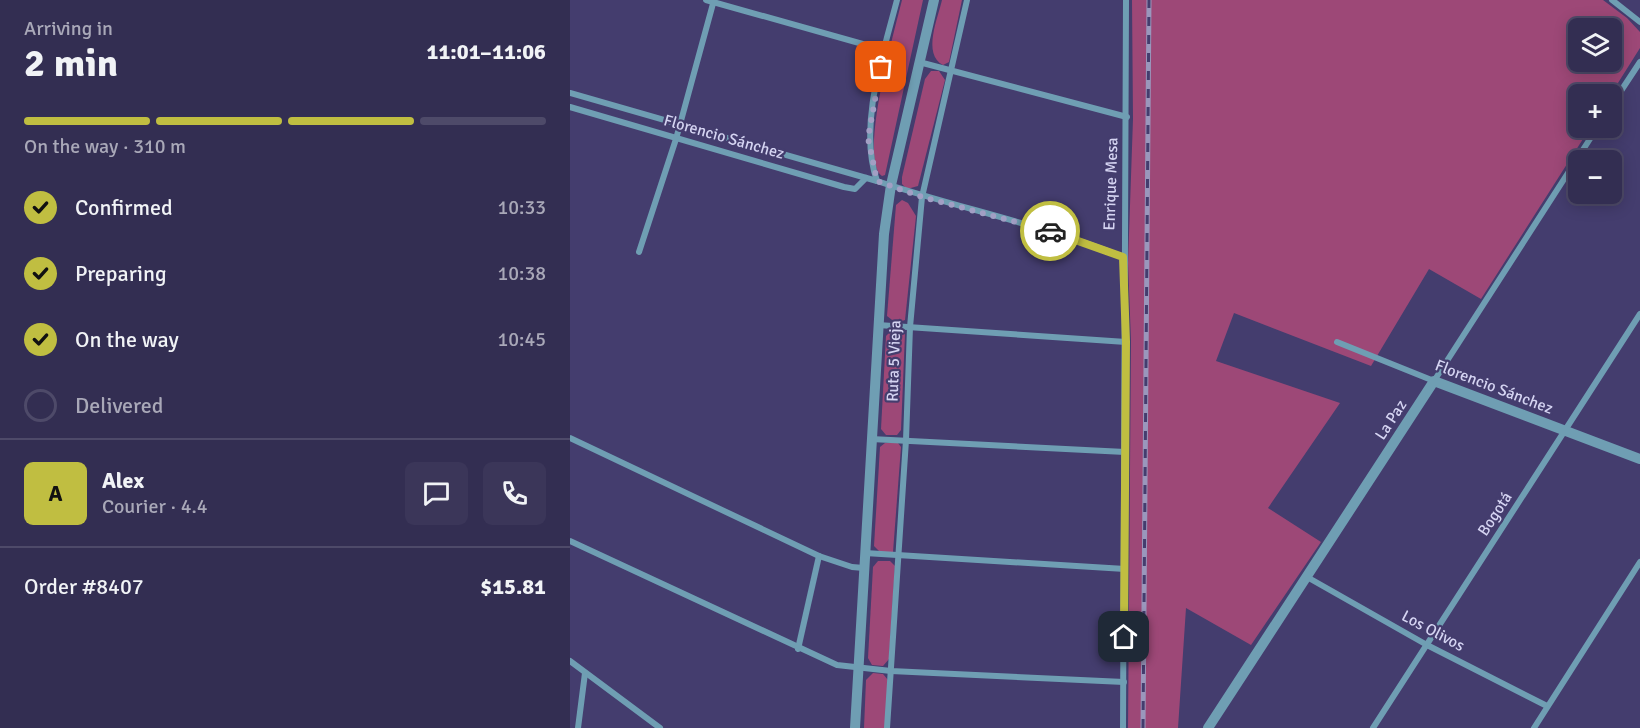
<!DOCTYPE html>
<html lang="en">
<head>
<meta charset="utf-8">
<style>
  body { margin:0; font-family:Signika,sans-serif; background:#3b3659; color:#f1f3f6; height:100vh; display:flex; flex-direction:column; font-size:22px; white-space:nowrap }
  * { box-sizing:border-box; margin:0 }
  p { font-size:20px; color:#a9a8b8 }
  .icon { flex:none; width:33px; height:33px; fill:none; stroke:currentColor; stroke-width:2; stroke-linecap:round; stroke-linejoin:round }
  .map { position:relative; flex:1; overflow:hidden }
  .sheet { display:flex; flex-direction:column; background:#332e52; width:570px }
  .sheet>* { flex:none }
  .tools { position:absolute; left:998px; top:18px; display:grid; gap:12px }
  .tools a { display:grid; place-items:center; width:54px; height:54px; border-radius:9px; background:#332e52; box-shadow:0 3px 15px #0003,0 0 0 2px #4e4a69; font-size:30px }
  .pin { position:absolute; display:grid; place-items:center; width:51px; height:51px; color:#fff; margin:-26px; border-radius:12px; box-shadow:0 3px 9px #0006 }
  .courier { position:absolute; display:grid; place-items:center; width:60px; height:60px; margin:-30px; border:4px solid #c0be41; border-radius:50%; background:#fff; color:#222; box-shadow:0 2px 8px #0007 }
  .head em { font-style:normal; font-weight:700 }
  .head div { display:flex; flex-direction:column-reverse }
  .head { display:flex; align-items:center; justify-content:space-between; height:102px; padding:0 24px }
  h1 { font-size:39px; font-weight:700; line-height:45px }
  .bar { display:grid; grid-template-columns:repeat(4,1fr); gap:9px 6px; align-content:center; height:72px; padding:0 24px }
  .bar i { height:8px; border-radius:4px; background:#4e4a69 }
  .bar .selected { background:#c0be41 }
  .bar p { grid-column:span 4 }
  .line { display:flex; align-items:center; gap:15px; padding:0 24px; border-top:2px solid #4e4a69 }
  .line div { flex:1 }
  .round { display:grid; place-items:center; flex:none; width:63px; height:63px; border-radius:9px; background:#3b3659 }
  ol { padding:0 24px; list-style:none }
  li { display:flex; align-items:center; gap:18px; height:66px }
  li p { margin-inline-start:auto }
  li .icon { padding:6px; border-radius:50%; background:#c0be41; color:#111; stroke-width:4 }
  li:last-child { color:#a9a8b8 }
  li i { width:33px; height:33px; border:3px solid #4e4a69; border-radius:50% }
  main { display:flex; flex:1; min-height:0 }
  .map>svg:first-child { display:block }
</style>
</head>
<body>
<main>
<section class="sheet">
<div class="head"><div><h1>2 min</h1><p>Arriving in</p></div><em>11:01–11:06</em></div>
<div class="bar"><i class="selected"></i><i class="selected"></i><i class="selected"></i><i></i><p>On the way · 310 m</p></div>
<ol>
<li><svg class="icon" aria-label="check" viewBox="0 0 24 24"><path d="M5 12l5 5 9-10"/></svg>Confirmed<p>10:33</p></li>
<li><svg class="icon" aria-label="check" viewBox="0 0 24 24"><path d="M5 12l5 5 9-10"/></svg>Preparing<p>10:38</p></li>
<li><svg class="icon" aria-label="check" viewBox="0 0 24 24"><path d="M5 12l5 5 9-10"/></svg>On the way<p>10:45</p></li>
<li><i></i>Delivered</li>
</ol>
<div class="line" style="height:108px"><b class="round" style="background:#c0be41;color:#111">A</b><div><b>Alex</b><p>Courier · 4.4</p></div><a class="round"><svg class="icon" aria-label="chat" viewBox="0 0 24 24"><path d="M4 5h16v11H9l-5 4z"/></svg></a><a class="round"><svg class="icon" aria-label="phone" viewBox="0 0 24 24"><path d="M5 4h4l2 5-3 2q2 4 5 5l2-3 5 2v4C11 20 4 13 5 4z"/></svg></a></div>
<div class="line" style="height:78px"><div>Order #8407</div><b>$15.81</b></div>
</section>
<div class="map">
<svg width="1070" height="728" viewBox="0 0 1070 728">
  <rect width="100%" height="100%" fill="#443d6e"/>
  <g fill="#9d4877" fill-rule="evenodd">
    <path d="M 332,0 L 353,0 L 315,175 L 312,176 C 288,158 325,29 332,0 Z"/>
    <path d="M 372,0 L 392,0 L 379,62 L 373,65 C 352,54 368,18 372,0 Z"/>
    <path d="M 562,0 L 1033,0 L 1057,18 L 1070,32 L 1070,48 L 1041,94 L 1008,94 L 1008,128 L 1020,128 L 911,299 L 859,269 L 801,366 L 664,313 L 646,361 L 770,403 L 698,508 L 751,542 L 681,645 L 616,608 L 608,728 L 558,728 L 561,341 L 558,263 L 563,119 ZM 1008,28 L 1041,28 L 1041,62 L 1008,62 Z"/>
    <polygon points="361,71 369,71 375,80 348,186 337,189 332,184 332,177 355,79"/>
    <polygon points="332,200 338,203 346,216 335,320 326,323 317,316 326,205"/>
    <polygon points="322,330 335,334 331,430 327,435 316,435 311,429 316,336"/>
    <polygon points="315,443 328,443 331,447 323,552 310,552 304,546 310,447"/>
    <polygon points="308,561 320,561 325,566 319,659 313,666 302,665 298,658 303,567"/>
    <polygon points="303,673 313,674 318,680 315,728 294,728 296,680"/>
  </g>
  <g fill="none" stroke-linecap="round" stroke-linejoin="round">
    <g stroke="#6f9eb3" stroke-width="6">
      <polyline points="136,0 314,50"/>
      <polyline points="1042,0 1070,22"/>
      <polyline points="349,62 557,117"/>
      <path d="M 0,93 L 307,181 C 388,208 473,225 553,257"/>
      <polyline points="1041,106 1070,62"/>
      <polyline points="0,107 274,187 285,189 296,178"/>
      <path d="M 307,181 C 288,127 313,54 327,0"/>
      <polyline points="69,252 106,139 144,0"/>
      <polyline points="308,325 556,342"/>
      <polyline points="767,342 864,381 1027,128"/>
      <polyline points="0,438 249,556 282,567 294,568"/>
      <polyline points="301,439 555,452"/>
      <polyline points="0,541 267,665 321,671 554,682"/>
      <polyline points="295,553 555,569"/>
      <polyline points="737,577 857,645 977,706"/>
      <polyline points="228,649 249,556"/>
      <polyline points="0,661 90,728"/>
      <polyline points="8,728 15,673"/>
      <polyline points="317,728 336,440 340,327 352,197 397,0"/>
      <polyline points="553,728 556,0"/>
      <polyline points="803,728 1070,314"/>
      <polyline points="964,728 1070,562"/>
    </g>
    <g stroke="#6f9eb3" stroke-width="10">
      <polyline points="285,728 314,234 321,185 364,0"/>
      <polyline points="638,728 864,381 1070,459"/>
    </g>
    <g stroke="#9a97bc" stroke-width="5">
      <polyline id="rail" points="573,728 579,0"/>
    </g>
    <use href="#rail" stroke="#443d6e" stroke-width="3" stroke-dasharray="9" stroke-linecap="butt"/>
  </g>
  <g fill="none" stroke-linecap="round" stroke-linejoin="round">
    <polyline stroke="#a29fc4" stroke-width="6" stroke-dasharray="0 10.8" points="311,67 298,138 307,181 352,197 480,231"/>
    <polyline stroke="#c0be41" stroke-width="8" points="480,231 553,257 556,342 554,637"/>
  </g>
  <g text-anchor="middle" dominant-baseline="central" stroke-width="4.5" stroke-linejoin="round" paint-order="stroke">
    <g font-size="16" fill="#d5d4f2" stroke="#443d6e">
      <text transform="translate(154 137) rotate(16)">Florencio Sánchez</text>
      <text transform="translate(541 184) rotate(-88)">Enrique Mesa</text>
      <text transform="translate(324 361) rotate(-88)">Ruta 5 Vieja</text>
      <text transform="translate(924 387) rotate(21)">Florencio Sánchez</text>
      <text transform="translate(821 420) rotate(-57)">La Paz</text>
      <text transform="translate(925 514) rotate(-57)">Bogotá</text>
      <text transform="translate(863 631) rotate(28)">Los Olivos</text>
    </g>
  </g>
</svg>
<div class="tools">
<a><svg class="icon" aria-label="layers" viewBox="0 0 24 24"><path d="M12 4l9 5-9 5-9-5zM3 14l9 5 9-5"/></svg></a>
<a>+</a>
<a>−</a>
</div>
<div class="pin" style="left:311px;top:67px;background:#ea580c"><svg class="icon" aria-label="bag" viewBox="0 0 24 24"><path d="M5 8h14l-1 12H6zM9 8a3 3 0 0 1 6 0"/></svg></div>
<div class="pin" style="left:554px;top:637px;background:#1f2937"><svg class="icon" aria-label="home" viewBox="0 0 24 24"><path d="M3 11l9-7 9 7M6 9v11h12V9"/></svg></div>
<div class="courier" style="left:480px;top:231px"><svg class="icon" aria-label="car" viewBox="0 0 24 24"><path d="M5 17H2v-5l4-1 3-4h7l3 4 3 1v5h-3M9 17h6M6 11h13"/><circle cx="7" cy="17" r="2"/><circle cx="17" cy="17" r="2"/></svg></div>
</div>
</main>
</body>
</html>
